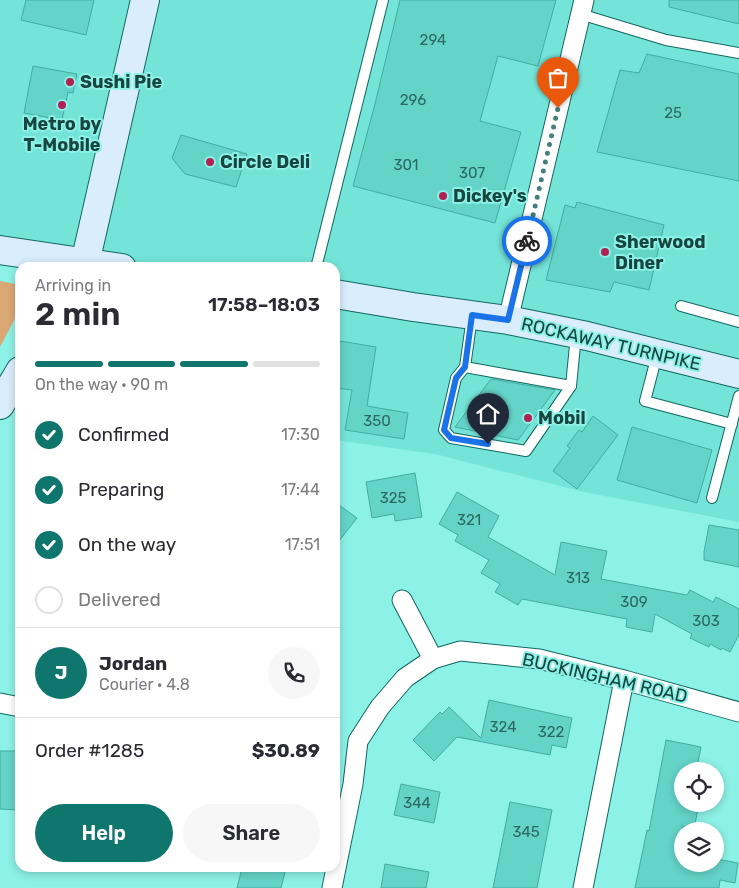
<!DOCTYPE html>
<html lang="en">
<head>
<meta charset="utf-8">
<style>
  body { margin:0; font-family:Rubik,sans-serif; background:#f7f7f7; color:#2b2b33; height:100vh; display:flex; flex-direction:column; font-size:19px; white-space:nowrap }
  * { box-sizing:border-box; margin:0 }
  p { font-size:16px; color:#7c7c81 }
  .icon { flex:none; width:28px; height:28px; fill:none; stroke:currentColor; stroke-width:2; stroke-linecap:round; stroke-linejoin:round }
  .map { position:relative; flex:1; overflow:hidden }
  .details { position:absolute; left:15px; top:262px; width:325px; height:610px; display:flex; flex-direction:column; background:#fff; border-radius:15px; box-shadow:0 2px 8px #0003 }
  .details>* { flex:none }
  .controls { position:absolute; left:674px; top:762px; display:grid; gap:10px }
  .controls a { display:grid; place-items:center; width:50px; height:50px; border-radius:50%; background:#fff; box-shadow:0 2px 8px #0003; font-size:25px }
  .pin { position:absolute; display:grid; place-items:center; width:42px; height:42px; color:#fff; margin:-51px -21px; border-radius:50% 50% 50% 0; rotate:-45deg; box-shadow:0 0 5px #0007 }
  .pin .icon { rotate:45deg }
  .courier { position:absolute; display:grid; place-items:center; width:50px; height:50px; margin:-25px; border:4px solid #1a73e8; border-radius:50%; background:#fff; color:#222; box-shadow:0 1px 6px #0007 }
  .headline em { font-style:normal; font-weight:600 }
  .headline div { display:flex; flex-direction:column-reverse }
  .headline { display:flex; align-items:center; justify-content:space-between; height:85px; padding:0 20px }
  h1 { font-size:32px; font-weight:600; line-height:38px }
  .bar { display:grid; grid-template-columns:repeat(4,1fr); gap:8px 5px; align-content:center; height:60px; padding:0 20px }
  .bar i { height:6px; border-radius:4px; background:#e1e1e2 }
  .bar .selected { background:#0f766e }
  .bar p { grid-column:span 4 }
  .line { display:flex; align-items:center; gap:12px; padding:0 20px; border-top:1px solid #e1e1e2 }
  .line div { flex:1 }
  .round { display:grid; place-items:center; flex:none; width:52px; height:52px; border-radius:26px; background:#f7f7f7 }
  ol { padding:0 20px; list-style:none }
  li { display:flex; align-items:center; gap:15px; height:55px }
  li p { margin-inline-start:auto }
  li .icon { padding:5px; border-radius:50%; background:#0f766e; color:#fff; stroke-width:4 }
  li:last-child { color:#7c7c81 }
  li i { width:28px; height:28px; border:2px solid #e1e1e2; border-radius:50% }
  .button { display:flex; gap:10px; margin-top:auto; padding:10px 20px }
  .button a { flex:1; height:58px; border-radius:30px; background:#0f766e; color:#fff; font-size:20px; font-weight:600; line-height:58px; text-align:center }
  .button a+a { background:#f7f7f7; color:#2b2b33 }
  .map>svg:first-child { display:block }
</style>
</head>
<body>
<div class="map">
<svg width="739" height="888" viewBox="0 0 739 888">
  <rect width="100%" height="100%" fill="#8cf1e6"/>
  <polygon fill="#74e4d9" points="0,0 739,0 739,522 584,492 435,454 335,440 335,268 81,267 0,250"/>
  <polygon fill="#daa874" points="0,281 20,285 20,309 0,347"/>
  <g fill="#64d3c8" stroke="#44aca2">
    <polygon points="26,0 94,0 86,35 21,20"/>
    <polygon points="400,0 556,0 538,66 498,56 480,121 521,132 495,223 353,186 375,104"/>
    <polygon points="669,0 739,0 739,24 669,7"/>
    <polygon points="647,54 739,74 739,181 597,152 620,70 639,73"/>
    <polygon points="33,66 77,74 73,93 68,92 62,120 24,113"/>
    <polygon points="181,135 247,154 236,187 185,174 172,158"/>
    <polygon points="577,202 664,225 649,290 614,282 610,292 546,280 565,205 575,208"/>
    <polygon points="340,341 376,347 367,406 408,413 404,439 345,430 352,390 335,388 335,374"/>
    <polygon points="491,379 555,390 518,440 455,427"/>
    <polygon points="593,416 618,435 577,489 553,471 570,448 567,446 579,430 582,432"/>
    <polygon points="632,427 712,450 697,503 617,480"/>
    <polygon points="415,473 422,517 395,521 394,514 372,518 366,482"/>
    <polygon points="457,492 499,516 488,537 555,575 561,542 607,551 601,579 687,595 690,590 713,602 716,597 739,609 739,635 730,652 722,648 721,650 710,644 709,647 690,638 692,634 655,614 652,632 626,627 627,619 522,599 518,605 495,592 500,584 481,573 489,560 455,541 458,535 439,524"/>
    <polygon points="335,502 357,518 335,546"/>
    <polygon points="709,525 739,530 739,567 704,560 704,552"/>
    <polygon points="489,700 572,718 566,748 552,745 550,755 457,737 434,761 413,740 440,712 442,714 449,707 481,738"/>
    <polygon points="666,740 701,747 698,762 707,764 705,771 682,771 682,804 699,804 694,829 682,826 682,864 717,864 717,859 738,863 735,883 720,880 719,888 635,888 647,830 649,831"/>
    <polygon points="0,751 20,751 20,810 0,809"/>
    <polygon points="401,784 440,792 434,823 394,815"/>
    <polygon points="510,802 552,810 537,888 493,888"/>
    <polygon points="385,864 429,872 426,888 381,888"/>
    <polygon points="242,868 286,868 281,888 237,888"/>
  </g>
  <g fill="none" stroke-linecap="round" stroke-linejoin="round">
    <g stroke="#116861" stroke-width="12">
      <g id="lane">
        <polyline points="580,14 666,40 739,53"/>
        <polyline points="316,268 383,0"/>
        <polyline points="681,306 739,322"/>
        <polyline points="472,317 465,367 456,378 444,430 451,438 526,451 571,386 576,335"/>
        <polyline points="657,355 645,401 732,424"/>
        <polyline points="465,367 571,386"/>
        <polyline points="712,498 739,396"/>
      </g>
    </g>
    <g stroke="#116861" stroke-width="21">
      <g id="street">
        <polyline points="508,320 584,0"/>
        <polyline points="402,600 433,659"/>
        <polyline points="0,703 20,707"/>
        <polyline points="332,888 353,784 358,741 380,707 405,678 433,659 460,651 539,659 624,680 739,712"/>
        <polyline points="583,888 624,680"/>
      </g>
    </g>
    <g stroke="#116861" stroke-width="30">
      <g id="secondary">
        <polyline points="0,250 122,268"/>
        <polyline points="82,268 85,263 145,0"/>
        <polyline points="335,294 413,307 508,320 587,336 739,374"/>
        <polyline points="0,405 20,371"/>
      </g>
    </g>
    <use href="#lane" stroke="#fff" stroke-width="10"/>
    <use href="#street" stroke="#fff" stroke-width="19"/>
    <use href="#secondary" stroke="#daedfd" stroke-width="28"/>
  </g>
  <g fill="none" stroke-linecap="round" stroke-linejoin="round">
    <polyline stroke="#41817a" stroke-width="5" stroke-dasharray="0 9" points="527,241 558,108"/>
    <polyline stroke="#1a73e8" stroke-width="6" points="488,444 451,438 444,430 456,378 465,367 472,315 508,320 527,241"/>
  </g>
  <g fill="#b12053" stroke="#8cf1e6" stroke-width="2">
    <circle cx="70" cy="82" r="5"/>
    <circle cx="62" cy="105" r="5"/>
    <circle cx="210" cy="162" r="5"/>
    <circle cx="443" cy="196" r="5"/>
    <circle cx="605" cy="252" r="5"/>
    <circle cx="528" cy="418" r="5"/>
  </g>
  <g text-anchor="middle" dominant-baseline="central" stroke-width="4" stroke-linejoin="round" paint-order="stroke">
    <g font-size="15" fill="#2c6862">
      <text x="433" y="40">294</text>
      <text x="413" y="100">296</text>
      <text x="673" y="113">25</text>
      <text x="406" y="165">301</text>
      <text x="472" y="173">307</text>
      <text x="377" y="421">350</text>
      <text x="393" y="498">325</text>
      <text x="469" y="520">321</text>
      <text x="578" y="578">313</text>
      <text x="634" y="602">309</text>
      <text x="706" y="621">303</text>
      <text x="503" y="727">324</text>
      <text x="551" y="732">322</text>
      <text x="417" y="803">344</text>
      <text x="526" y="832">345</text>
    </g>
    <g font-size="18" font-weight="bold" fill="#194540" stroke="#8cf1e6" text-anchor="start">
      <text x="80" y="82">Sushi Pie</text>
      <text x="62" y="124" text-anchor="middle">Metro by<tspan x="62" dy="21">T-Mobile</tspan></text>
      <text x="220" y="162">Circle Deli</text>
      <text x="453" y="196">Dickey's</text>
      <text x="615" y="242">Sherwood<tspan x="615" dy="21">Diner</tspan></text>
      <text x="538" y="418">Mobil</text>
    </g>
    <g font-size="18" fill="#194540" stroke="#8cf1e6">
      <text transform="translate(611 344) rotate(13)">ROCKAWAY TURNPIKE</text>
      <text transform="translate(605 678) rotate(13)">BUCKINGHAM ROAD</text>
    </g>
  </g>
</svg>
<div class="controls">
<a><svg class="icon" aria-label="locate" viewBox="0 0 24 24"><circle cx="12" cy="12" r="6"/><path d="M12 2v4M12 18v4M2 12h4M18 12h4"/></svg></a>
<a><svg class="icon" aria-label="layers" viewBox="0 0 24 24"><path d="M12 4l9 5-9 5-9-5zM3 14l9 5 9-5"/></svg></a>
</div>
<div class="pin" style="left:558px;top:108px;background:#ea580c"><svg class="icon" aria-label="bag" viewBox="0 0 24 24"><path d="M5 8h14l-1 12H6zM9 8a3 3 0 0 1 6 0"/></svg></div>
<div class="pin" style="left:488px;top:444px;background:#1f2937"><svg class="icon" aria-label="home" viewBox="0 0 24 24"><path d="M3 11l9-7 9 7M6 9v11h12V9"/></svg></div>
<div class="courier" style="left:527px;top:241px"><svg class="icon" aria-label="bike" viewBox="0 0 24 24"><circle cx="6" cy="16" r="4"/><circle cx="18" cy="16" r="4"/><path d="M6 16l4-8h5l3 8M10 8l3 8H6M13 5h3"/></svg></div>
<section class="details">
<div class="headline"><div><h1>2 min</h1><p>Arriving in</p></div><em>17:58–18:03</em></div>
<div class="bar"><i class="selected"></i><i class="selected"></i><i class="selected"></i><i></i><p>On the way · 90 m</p></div>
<ol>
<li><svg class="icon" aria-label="check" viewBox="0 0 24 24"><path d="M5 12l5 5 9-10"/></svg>Confirmed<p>17:30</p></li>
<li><svg class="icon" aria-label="check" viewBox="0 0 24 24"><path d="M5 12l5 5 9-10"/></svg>Preparing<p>17:44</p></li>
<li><svg class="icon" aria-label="check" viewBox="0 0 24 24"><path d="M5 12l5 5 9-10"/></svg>On the way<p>17:51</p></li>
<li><i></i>Delivered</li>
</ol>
<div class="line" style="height:90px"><b class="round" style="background:#0f766e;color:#fff">J</b><div><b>Jordan</b><p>Courier · 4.8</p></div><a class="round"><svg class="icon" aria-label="phone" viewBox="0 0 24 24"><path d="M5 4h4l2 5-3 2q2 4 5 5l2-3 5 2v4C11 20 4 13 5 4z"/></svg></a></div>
<div class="line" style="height:65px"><div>Order #1285</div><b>$30.89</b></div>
<div class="button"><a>Help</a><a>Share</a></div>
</section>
</div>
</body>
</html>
